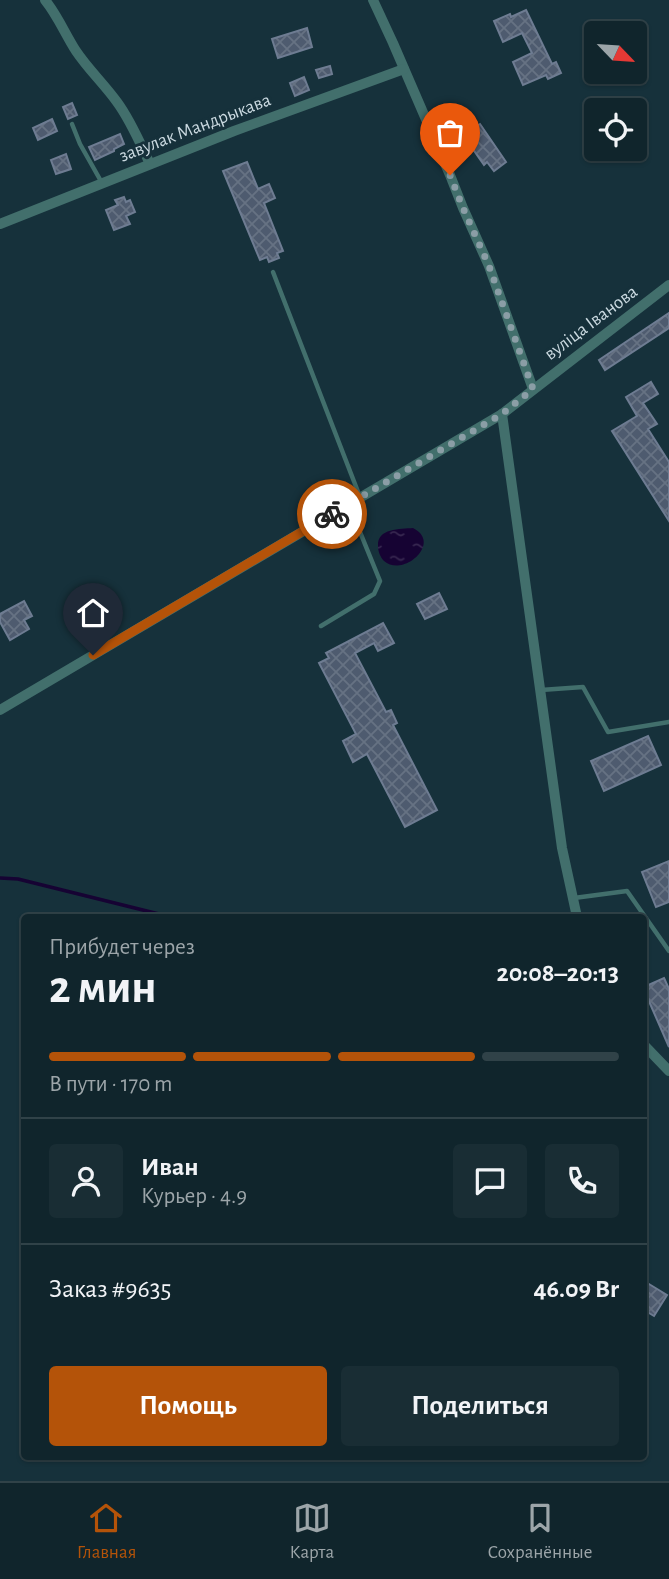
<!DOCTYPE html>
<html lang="ru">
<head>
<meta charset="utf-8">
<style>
  body { margin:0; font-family:"Alegreya Sans",sans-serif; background:#192d34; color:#f1f3f6; height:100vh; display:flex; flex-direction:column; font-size:26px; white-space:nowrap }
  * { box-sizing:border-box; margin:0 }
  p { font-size:23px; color:#9ca5a9 }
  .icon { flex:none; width:38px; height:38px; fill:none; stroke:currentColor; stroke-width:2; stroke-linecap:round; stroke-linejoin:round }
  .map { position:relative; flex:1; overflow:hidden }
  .drawer { position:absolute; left:21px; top:914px; width:626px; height:546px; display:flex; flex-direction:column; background:#10252c; border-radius:7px; box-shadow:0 2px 5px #0004,0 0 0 2px #304248 }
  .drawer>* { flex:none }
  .needle { width:46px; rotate:115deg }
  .tools { position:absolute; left:584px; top:21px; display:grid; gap:14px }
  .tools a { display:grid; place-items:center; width:63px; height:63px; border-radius:7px; background:#10252c; box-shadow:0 2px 5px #0004,0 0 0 2px #304248; font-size:35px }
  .pin { position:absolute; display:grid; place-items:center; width:60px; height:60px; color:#fff; margin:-72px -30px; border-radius:50% 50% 50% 0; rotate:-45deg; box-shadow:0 0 7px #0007 }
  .pin .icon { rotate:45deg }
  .courier { position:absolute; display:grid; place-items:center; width:70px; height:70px; margin:-35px; border:5px solid #b45309; border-radius:50%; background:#fff; color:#222; box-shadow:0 2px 9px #0007 }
  .head em { font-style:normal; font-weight:700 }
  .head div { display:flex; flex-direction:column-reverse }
  .head { display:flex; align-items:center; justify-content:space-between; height:119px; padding:0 28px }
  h1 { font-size:46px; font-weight:700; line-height:52px }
  .bar { display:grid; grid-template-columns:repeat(4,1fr); gap:10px 7px; align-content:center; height:84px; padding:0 28px }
  .bar i { height:9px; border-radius:5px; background:#304248 }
  .bar .current { background:#b45309 }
  .bar p { grid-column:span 4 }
  .line { display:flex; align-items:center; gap:18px; padding:0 28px; border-top:2px solid #304248 }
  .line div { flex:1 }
  .round { display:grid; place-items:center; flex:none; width:74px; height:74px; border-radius:7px; background:#192d34 }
  .primary-button { display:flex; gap:14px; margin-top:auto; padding:14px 28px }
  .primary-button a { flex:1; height:80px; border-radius:7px; background:#b45309; color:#fff; font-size:28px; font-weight:700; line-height:80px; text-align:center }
  .primary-button a+a { background:#192d34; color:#f1f3f6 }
  .menu { display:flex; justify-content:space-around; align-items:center; height:98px; border-top:2px solid #304248; background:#10252c; font-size:19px; color:#9ca5a9 }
  .menu a { display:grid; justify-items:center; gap:4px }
  .menu .current { color:#b45309 }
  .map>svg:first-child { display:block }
</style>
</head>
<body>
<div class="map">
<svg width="669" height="1481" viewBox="0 0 669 1481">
  <defs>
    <pattern id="water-ripples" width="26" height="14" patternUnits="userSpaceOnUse" patternTransform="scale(1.75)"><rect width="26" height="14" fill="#160333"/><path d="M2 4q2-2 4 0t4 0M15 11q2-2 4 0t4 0" fill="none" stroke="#372750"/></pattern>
    <pattern id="building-cross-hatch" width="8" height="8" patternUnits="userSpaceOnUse" patternTransform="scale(1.75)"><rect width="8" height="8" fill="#4e5b6f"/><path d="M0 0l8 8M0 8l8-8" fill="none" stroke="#667283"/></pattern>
  </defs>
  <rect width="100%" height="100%" fill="#16313b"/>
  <path fill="url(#water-ripples)" d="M 413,528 C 443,543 403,578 384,561 C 380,557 378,551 378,546 C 377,528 400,529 413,528 Z"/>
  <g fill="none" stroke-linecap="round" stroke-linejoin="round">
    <polyline stroke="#160333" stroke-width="3.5" points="0,878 18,879 171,917"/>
  </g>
  <g fill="url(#building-cross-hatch)" stroke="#6e7c92" stroke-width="2">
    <polygon points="526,10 552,64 556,62 561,73 548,79 546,75 523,85 513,62 532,53 522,33 503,42 494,21 510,14 511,17"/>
    <polygon points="307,28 312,47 278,58 272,39"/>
    <polygon points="330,66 332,74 319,78 316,70"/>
    <polygon points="304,77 309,90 295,96 290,83"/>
    <polygon points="72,103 77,115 68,119 63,107"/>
    <polygon points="52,119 57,131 38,140 33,128"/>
    <polygon points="480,124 506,162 494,171 487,162 484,165 463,135"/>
    <polygon points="120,134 124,144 114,149 114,151 95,160 89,147"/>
    <polygon points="66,154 71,169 56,174 51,160"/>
    <polygon points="247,162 258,189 269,184 275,198 264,203 283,251 277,253 279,258 269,262 267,257 260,260 223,171"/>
    <polygon points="124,197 126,202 130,200 135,212 126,216 130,224 114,230 106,210 118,205 115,200"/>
    <polygon points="669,313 669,328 605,370 599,360"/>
    <polygon points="651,382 658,394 643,403 657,424 648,429 669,462 669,521 612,431 637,416 626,397"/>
    <polygon points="439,593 447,609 425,619 417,604"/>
    <polygon points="24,601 32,616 24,620 29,629 10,640 0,622 0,614"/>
    <polygon points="383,623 394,643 378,651 374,643 355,653 386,712 391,710 397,723 393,725 437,810 405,827 367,754 353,762 343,741 356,734 319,663 329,658 326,653"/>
    <polygon points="648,736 661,765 604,791 591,761"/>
    <polygon points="669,861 669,902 656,907 642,872"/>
    <polygon points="664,978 669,989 669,1047 644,990 644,987"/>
    <polygon points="644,1281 667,1295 654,1316 644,1310"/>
  </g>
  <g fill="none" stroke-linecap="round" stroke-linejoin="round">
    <g stroke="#426f6c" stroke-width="4.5">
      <polyline points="72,124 80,144 102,183"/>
      <polyline points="273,272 360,497"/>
      <polyline points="321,626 374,594 380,581 349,505"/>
      <polyline points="541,690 583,687 608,732 669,722"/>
      <polyline points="574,898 627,891 669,951"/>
    </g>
    <g stroke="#426f6c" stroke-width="10">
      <path d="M 45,0 C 58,16 65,34 76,51 C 88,69 104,84 117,102 C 131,121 140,143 150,164"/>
      <polyline points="373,0 393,43 450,175 463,208 489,266 533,389"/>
      <polyline points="0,224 234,131 404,69"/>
      <polyline points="502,414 562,848 577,917"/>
      <polyline points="0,710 502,414 669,285"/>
      <polyline points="644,1045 669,1071"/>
    </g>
  </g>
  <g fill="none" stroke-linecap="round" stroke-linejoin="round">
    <polyline stroke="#8b9ea6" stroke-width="7" stroke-dasharray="0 12.6" points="332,514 502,414 533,389 489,266 463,208 450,175"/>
    <polyline stroke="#b45309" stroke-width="9" points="93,655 332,514"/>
  </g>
  <g text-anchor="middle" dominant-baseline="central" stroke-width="6" stroke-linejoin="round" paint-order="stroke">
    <g font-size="19" fill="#cad9e0" stroke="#16313b">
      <text transform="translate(195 128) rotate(-21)">завулак Мандрыкава</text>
      <text transform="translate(591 323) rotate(-37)">вуліца Іванова</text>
    </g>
  </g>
</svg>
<div class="tools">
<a><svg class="needle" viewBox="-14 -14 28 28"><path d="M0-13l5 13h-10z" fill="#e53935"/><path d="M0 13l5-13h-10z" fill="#9ca5a9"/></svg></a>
<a><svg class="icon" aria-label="locate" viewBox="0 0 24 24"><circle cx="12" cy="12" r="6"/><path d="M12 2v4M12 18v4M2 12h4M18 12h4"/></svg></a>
</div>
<div class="pin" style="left:450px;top:175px;background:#ea580c"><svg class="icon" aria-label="bag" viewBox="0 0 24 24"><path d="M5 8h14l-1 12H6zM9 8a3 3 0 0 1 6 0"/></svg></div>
<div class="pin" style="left:93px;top:655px;background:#1f2937"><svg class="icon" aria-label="home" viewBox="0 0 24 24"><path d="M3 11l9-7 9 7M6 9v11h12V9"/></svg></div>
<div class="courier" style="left:332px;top:514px"><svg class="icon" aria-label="bike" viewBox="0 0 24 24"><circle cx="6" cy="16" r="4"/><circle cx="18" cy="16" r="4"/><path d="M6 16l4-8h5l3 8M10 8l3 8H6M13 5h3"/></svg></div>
<section class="drawer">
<div class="head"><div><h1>2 мин</h1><p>Прибудет через</p></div><em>20:08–20:13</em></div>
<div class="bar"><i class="current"></i><i class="current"></i><i class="current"></i><i></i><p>В пути · 170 m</p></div>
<div class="line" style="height:126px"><a class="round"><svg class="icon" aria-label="person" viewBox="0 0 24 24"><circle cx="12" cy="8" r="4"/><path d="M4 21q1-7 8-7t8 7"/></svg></a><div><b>Иван</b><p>Курьер · 4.9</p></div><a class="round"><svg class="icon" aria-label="chat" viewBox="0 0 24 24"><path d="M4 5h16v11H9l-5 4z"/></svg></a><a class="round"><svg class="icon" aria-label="phone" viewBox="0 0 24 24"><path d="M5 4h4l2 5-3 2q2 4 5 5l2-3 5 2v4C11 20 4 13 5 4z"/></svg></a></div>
<div class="line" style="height:91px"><div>Заказ #9635</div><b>46.09 Br</b></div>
<div class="primary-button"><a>Помощь</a><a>Поделиться</a></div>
</section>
</div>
<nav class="menu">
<a class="current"><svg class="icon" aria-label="home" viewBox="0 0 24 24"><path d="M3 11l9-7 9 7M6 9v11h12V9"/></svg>Главная</a>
<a><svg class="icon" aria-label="map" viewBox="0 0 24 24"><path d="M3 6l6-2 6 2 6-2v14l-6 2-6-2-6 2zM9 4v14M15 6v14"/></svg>Карта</a>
<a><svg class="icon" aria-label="saved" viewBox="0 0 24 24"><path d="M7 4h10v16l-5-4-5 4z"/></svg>Сохранённые</a>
</nav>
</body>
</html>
